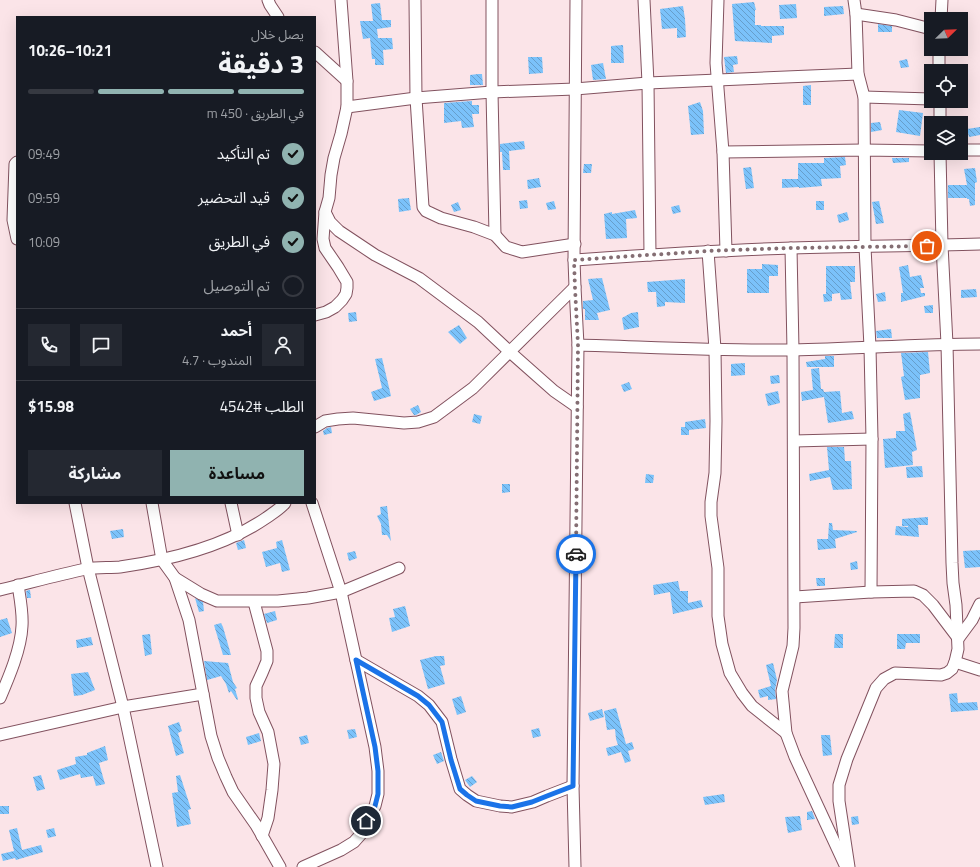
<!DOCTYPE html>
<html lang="ar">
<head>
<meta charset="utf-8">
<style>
  body { margin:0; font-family:"Titillium Web","Noto Sans Arabic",sans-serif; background:#242831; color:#f1f3f6; direction:rtl; height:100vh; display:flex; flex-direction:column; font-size:15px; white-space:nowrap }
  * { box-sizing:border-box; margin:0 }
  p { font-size:13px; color:#9ea1a6 }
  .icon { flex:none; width:22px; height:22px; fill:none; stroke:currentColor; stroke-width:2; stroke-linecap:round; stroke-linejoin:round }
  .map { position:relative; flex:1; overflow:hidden; direction:ltr }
  .side { position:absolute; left:16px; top:16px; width:300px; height:488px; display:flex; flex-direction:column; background:#171b24; border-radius:0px; box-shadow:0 4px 16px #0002; direction:rtl }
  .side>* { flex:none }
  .needle { width:26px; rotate:67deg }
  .tools { position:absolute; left:924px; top:12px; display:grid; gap:8px }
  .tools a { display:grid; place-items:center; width:44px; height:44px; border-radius:0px; background:#171b24; box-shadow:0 4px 16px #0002; font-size:20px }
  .pin { position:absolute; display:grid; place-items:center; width:34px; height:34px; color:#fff; margin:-17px; border:2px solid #fff; border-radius:50%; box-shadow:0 1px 4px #0007 }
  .courier { position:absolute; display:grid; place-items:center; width:40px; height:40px; margin:-20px; border:3px solid #1a73e8; border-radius:50%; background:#fff; color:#222; box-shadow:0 1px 5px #0007 }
  .headline em { font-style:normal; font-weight:700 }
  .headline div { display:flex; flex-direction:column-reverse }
  .headline { display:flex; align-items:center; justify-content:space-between; height:68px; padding:0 12px }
  h1 { font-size:26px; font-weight:700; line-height:30px }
  .bar { display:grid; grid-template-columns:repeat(4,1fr); gap:6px 4px; align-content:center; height:48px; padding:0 12px }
  .bar i { height:5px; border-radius:3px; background:#363941 }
  .bar .on { background:#90b3b0 }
  .bar p { grid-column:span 4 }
  .line { display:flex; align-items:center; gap:10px; padding:0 12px; border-top:1px solid #363941 }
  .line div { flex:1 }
  .round { display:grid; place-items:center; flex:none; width:42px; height:42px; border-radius:0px; background:#242831 }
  ol { padding:0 12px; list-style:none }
  li { display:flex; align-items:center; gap:12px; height:44px }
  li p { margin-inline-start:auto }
  li .icon { padding:4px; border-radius:50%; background:#90b3b0; color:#111; stroke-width:4 }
  li:last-child { color:#9ea1a6 }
  li i { width:22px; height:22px; border:2px solid #363941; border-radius:50% }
  .primary-button { display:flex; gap:8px; margin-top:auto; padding:8px 12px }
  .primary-button a { flex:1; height:46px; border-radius:0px; background:#90b3b0; color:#111; font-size:16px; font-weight:700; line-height:46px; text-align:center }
  .primary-button a+a { background:#242831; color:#f1f3f6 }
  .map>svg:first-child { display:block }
</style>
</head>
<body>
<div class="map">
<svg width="980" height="867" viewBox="0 0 980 867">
  <defs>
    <pattern id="building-back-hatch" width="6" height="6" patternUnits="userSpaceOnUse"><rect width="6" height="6" fill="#7bc2fa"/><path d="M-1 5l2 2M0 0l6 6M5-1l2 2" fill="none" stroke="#669ecb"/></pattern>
  </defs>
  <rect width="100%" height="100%" fill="#fbe4e8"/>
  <g fill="url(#building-back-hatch)">
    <polygon points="754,2 756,10 755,10 755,25 761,25 761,26 784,26 784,35 772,36 772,43 735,41 732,4"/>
    <polygon points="380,3 382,20 391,20 391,27 377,29 378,38 392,38 393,49 383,50 384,65 375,65 375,59 372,59 370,38 363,39 360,21 373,21 371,4"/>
    <polygon points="796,4 797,18 780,19 779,5"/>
    <polygon points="683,6 685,19 686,37 677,38 677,28 662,29 660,9"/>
    <polygon points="843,6 844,14 824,16 824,7"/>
    <polygon points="878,24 892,26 892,32 878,32"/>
    <polygon points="623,45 624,63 611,63 611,46"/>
    <polygon points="737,56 738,64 733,65 734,72 726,73 724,57"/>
    <polygon points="528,57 542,57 543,73 529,74"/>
    <polygon points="907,59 909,67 901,68 899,61"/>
    <polygon points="603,63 606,79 593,80 591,65"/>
    <polygon points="478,74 482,74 483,85 470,85 470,75"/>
    <polygon points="811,85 811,105 803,105 803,86"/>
    <polygon points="472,101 472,105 479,105 479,114 472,114 474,127 462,128 461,121 444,123 444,103"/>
    <polygon points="700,102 703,111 704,134 691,135 688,106"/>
    <polygon points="899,110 923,113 920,136 896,132"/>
    <polygon points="880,122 882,130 871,132 871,123"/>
    <polygon points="980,127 980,135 969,137 967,129"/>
    <polygon points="524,141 525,149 509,151 510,170 503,170 502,152 500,152 500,144"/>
    <polygon points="845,157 846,165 840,166 841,178 821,179 822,186 799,188 799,187 782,188 782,179 798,179 798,163 824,163 824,158"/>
    <polygon points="892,158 909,158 909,162 893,163"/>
    <polygon points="584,164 592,164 591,173 583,173"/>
    <polygon points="751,167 754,188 746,189 743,168"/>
    <polygon points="975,168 977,182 975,183 975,205 970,206 969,199 967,199 967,198 948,198 948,185 967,185 964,169"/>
    <polygon points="539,178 541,187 528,189 527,180"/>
    <polygon points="409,198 411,210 399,212 398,199"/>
    <polygon points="527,200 528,208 520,209 519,201"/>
    <polygon points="554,201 556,209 548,210 546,203"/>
    <rect x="816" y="201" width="8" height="9"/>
    <polygon points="879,201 884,223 876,224 872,202"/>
    <polygon points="458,202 461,210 454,212 451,205"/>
    <polygon points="679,205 681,212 673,214 671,207"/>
    <polygon points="635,210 637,218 626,219 627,238 606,239 604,214 612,212 612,214"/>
    <polygon points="847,212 849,220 839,223 837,215"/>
    <polygon points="762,264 778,265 778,276 769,276 769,293 747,293 747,269 762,269"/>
    <polygon points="908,265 910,277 921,275 924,288 920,288 921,293 925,293 925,296 901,302 901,293 903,293 899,267"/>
    <polygon points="826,266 855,266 855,282 850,282 852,299 841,300 840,293 832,294 832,301 824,302 823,294 826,294"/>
    <polygon points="602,278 610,310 597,313 599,320 585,320 585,309 583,309 583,301 593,300 588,279"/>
    <polygon points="685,279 685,303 665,302 665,306 657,307 656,292 648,292 647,282"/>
    <polygon points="976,289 977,297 961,298 961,290"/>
    <polygon points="885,292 886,301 878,302 876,294"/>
    <polygon points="933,305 933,313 925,313 924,306"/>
    <polygon points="356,312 357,321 349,322 348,313"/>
    <polygon points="638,312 639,327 624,330 622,318 631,313"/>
    <polygon points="459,325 467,338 460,344 448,332"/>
    <polygon points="891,329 892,338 877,338 876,331"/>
    <polygon points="928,352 930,373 920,375 920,398 905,400 901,377 904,376 901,353"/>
    <polygon points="825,356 834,356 834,367 807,367 806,362 825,359"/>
    <polygon points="382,358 391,396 374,401 371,392 382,388 375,359"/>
    <polygon points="745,363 745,375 731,376 731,364"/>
    <polygon points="819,368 821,389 823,389 824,392 840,391 842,413 852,411 854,419 828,423 824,397 802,401 801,392 813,390 811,369"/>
    <polygon points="779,375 780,383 771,384 770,376"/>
    <polygon points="629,382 632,389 624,392 621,385"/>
    <polygon points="778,391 780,403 768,406 765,394"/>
    <polygon points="418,405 421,412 416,415 414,415 410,409"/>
    <polygon points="910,412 917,450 912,452 913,465 885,468 883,439 896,438 896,431 905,431 903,414"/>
    <polygon points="474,414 482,416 480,424 472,422"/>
    <polygon points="705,419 706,428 689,430 689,435 681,435 681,427 685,427 685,422"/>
    <polygon points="331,427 332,433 324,435 323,431 327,428"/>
    <polygon points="827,447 844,447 845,461 851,461 852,489 833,490 830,477 810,481 809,474 829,470"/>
    <polygon points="922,466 923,477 907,478 906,467"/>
    <polygon points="646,474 654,475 653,483 645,483"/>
    <polygon points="502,484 510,484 510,492 502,493"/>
    <polygon points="387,506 390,534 391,541 387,535 382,535 381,524 377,516 381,514 380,507"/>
    <polygon points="928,517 928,525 918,525 919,537 895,535 896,526 908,527 908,526 902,526 902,519"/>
    <polygon points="829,523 832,523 833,530 857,531 857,532 835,539 836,548 818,550 817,539 828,539"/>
    <polygon points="123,529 124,537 112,539 110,531"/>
    <polygon points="244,540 246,548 238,550 236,543"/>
    <polygon points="282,540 290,570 282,572 280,563 266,567 262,552 277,548 276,542"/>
    <polygon points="980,550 980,567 965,568 963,551"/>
    <polygon points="355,551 357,558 349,561 347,553"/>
    <polygon points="857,561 858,569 851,570 850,563"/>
    <polygon points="816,578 825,578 825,586 817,586"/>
    <polygon points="678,581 680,591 688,591 688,603 701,600 703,607 673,614 670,592 654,595 653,585"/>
    <polygon points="29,590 30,590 31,598 27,598 26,591"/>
    <polygon points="195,598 203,602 204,611 199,612"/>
    <polygon points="405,606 410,626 392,632 389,618 395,617 393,609"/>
    <polygon points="275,611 277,620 267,623 264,614"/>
    <polygon points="7,618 12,633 0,637 0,620"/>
    <polygon points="221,623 223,627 231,655 223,655 214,625"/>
    <polygon points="150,634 152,654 145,656 142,635"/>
    <polygon points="835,634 843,634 843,648 834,648"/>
    <polygon points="897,634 920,634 920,643 906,643 905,649 897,649"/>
    <polygon points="91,637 93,645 77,648 76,640"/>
    <polygon points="436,656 444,656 445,665 440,666 445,684 428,689 420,660"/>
    <polygon points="204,661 228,663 233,682 237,688 235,689 238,699 237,700 231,691 229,693 226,684 221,676 207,680"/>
    <polygon points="773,663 777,680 775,690 776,699 768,700 768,696 760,698 758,690 771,686 766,665"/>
    <polygon points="88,672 95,690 82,695 74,696 71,674"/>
    <polygon points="957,693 958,703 977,702 978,710 951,712 949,694"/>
    <polygon points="461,696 466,712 457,715 452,699"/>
    <polygon points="616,708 626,744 632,742 634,749 628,751 631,761 625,763 621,752 608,756 606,748 618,745 616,739 615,729 607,730 604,711"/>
    <polygon points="602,709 604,717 590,721 588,713"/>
    <polygon points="179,722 182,731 178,733 184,753 176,756 168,726"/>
    <polygon points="539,728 541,736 533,738 531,730"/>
    <polygon points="355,729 357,737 349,739 347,730"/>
    <polygon points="259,733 261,741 248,745 246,737"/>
    <polygon points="307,735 309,743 301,745 299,737"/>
    <polygon points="821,735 830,735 832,755 823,756"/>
    <polygon points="105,746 108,760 99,763 105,784 96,786 93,776 81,778 80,774 60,780 57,770 76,764 75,757 87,755 87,753"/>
    <polygon points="441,752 444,761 437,764 433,755"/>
    <polygon points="41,775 45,789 37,791 33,777"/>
    <polygon points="180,775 191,809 188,810 191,824 177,827 172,793 178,792 176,776"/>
    <polygon points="472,776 477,782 470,787 465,780"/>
    <polygon points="724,794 725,802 705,805 703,797"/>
    <rect x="0" y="806" width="9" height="8"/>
    <polygon points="812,811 815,819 807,820 807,812"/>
    <polygon points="800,816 802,830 788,833 785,817"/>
    <polygon points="858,816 859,824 852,825 851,817"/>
    <polygon points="17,828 22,850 41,845 43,852 16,860 15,858 3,861 1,854 14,851 9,830"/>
    <polygon points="54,828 56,836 48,838 46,830"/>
  </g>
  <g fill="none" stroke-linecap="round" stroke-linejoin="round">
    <g stroke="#82525f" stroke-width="13">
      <g id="minor">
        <polyline points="268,0 270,5 278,17"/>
        <polyline points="415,0 416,98 423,207 426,211 441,218 474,227 495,235 506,247 522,252 575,244"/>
        <polyline points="492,0 492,92 495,235"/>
        <polyline points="644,0 648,83 650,255"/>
        <polyline points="718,0 716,63 723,152 726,251"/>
        <polyline points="854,0 856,14 858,74 864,97 865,247 870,347 872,439 871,592"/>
        <polyline points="856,14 896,20 931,29"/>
        <polyline points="941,19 942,0"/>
        <polyline points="315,52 347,81"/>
        <polyline points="939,71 939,49"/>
        <polyline points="864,97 931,99"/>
        <polyline points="940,101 940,123"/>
        <polyline points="347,107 416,98 492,92 575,89 648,83 858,74"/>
        <polyline points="961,150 980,150"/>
        <polyline points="723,152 863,150 931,151"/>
        <polyline points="17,162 15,164 13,220 17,239"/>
        <polyline points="325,212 330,222 339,231 375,255 419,278 478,322 510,352 554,391 577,407"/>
        <polyline points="791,248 793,350 794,628 793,646 782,691 786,733 795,757 845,865"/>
        <polyline points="708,251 715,349 716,421 715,473 711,502 711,516 718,568 718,616 722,644 730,673 742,693 752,706 786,733"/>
        <path d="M 574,260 C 647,255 719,250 792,248 C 855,246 917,246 980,244"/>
        <polyline points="315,315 326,312 335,307 342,300 346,294 347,288 347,282 338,267 325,248 323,239 325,212 329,198 331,175 334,158 341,134 347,107 347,81 341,0"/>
        <path d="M 578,345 C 649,347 721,351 793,350 C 855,349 917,344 980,344"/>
        <polyline points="315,427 325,421 338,419 353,418 404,423 418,422 434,417 473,388 575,287"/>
        <polyline points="794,441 872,439"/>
        <polyline points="75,503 88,568 123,707 157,867"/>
        <polyline points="152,503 162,560 175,578 189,620 211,736 218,758 226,777 233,792 256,825 280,867"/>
        <polyline points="231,503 238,535"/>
        <polyline points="175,578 201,594 217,601 278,601 308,598 341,592 399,568"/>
        <path d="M 0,590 C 29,583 57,575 86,569 C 97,567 109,568 120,567 C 170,560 224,547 266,518 C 273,513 280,509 285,503"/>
        <polyline points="795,597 871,592 914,591 923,595 933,605 958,638"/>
        <polyline points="254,602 267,651 267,661 262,673 256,686 256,698 259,712 268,732 274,764 272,790 268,818 262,836"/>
        <polyline points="958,639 972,620 980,604"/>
        <polyline points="356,660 418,696 429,705 442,722 451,759 460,789 467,795 476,801 500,806 512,807 533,802 547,796 573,786"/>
        <polyline points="955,662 980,670"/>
        <path d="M 0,698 C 9,677 21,649 22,626 C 23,613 20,598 18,585"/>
        <polyline points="0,735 123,707 203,694"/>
        <polyline points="303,867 341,850 354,842 362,833 367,821 375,806 378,794 378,771 375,747 341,592 312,503"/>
        <polyline points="575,867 573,786 578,345 575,287 574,260 576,0"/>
        <polyline points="849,867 839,801 839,785 847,759 876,688 884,679 895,673 941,675 947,673 952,669 955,662 958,649 956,605 953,583 952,563 947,344 942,245 940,153"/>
      </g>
    </g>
    <use href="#minor" stroke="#fff" stroke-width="11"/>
  </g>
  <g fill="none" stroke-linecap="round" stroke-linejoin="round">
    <polyline stroke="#846e73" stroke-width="4" stroke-dasharray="0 7.2" points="576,554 578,345 575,288 574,260 708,251 791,248 927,246"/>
    <polyline stroke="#1a73e8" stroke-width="5" points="366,821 375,806 378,794 378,771 375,747 356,660 418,696 429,705 442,722 451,760 460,789 467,795 476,801 500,806 512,807 532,802 547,796 573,786 576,554"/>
  </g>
</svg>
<div class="tools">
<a><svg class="needle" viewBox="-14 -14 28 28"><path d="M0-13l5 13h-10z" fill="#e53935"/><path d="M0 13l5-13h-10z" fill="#9ea1a6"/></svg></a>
<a><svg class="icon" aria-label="locate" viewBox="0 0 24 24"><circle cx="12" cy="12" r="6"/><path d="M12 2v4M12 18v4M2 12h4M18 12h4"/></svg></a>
<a><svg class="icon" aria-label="layers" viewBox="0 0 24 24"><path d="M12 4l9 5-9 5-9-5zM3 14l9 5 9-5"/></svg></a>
</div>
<div class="pin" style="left:927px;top:246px;background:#ea580c"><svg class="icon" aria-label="bag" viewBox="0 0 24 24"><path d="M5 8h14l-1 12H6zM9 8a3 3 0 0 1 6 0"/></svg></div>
<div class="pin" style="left:366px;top:821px;background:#1f2937"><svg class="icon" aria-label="home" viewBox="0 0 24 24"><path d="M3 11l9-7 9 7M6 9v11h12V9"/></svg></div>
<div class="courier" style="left:576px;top:554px"><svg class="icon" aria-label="car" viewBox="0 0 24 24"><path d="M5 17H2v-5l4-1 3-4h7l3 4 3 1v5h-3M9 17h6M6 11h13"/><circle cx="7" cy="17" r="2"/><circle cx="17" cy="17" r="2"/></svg></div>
<section class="side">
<div class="headline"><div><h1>3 دقيقة</h1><p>يصل خلال</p></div><em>10:21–10:26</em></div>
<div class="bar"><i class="on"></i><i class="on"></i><i class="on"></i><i></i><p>في الطريق · 450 m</p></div>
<ol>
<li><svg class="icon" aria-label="check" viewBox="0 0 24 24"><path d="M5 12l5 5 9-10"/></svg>تم التأكيد<p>09:49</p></li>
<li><svg class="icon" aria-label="check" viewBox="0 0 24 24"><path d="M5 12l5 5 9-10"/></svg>قيد التحضير<p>09:59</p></li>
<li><svg class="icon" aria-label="check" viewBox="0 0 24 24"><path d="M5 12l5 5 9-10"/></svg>في الطريق<p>10:09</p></li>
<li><i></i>تم التوصيل</li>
</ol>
<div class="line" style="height:72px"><a class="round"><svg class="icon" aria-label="person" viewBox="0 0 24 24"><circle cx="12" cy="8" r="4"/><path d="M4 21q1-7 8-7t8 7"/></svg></a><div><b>أحمد</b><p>المندوب · 4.7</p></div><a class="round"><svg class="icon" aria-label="chat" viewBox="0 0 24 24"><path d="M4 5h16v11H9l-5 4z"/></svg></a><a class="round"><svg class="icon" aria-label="phone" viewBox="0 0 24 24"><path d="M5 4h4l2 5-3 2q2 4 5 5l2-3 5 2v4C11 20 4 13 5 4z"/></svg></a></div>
<div class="line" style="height:52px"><div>الطلب #4542</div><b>$15.98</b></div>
<div class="primary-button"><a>مساعدة</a><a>مشاركة</a></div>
</section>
</div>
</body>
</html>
